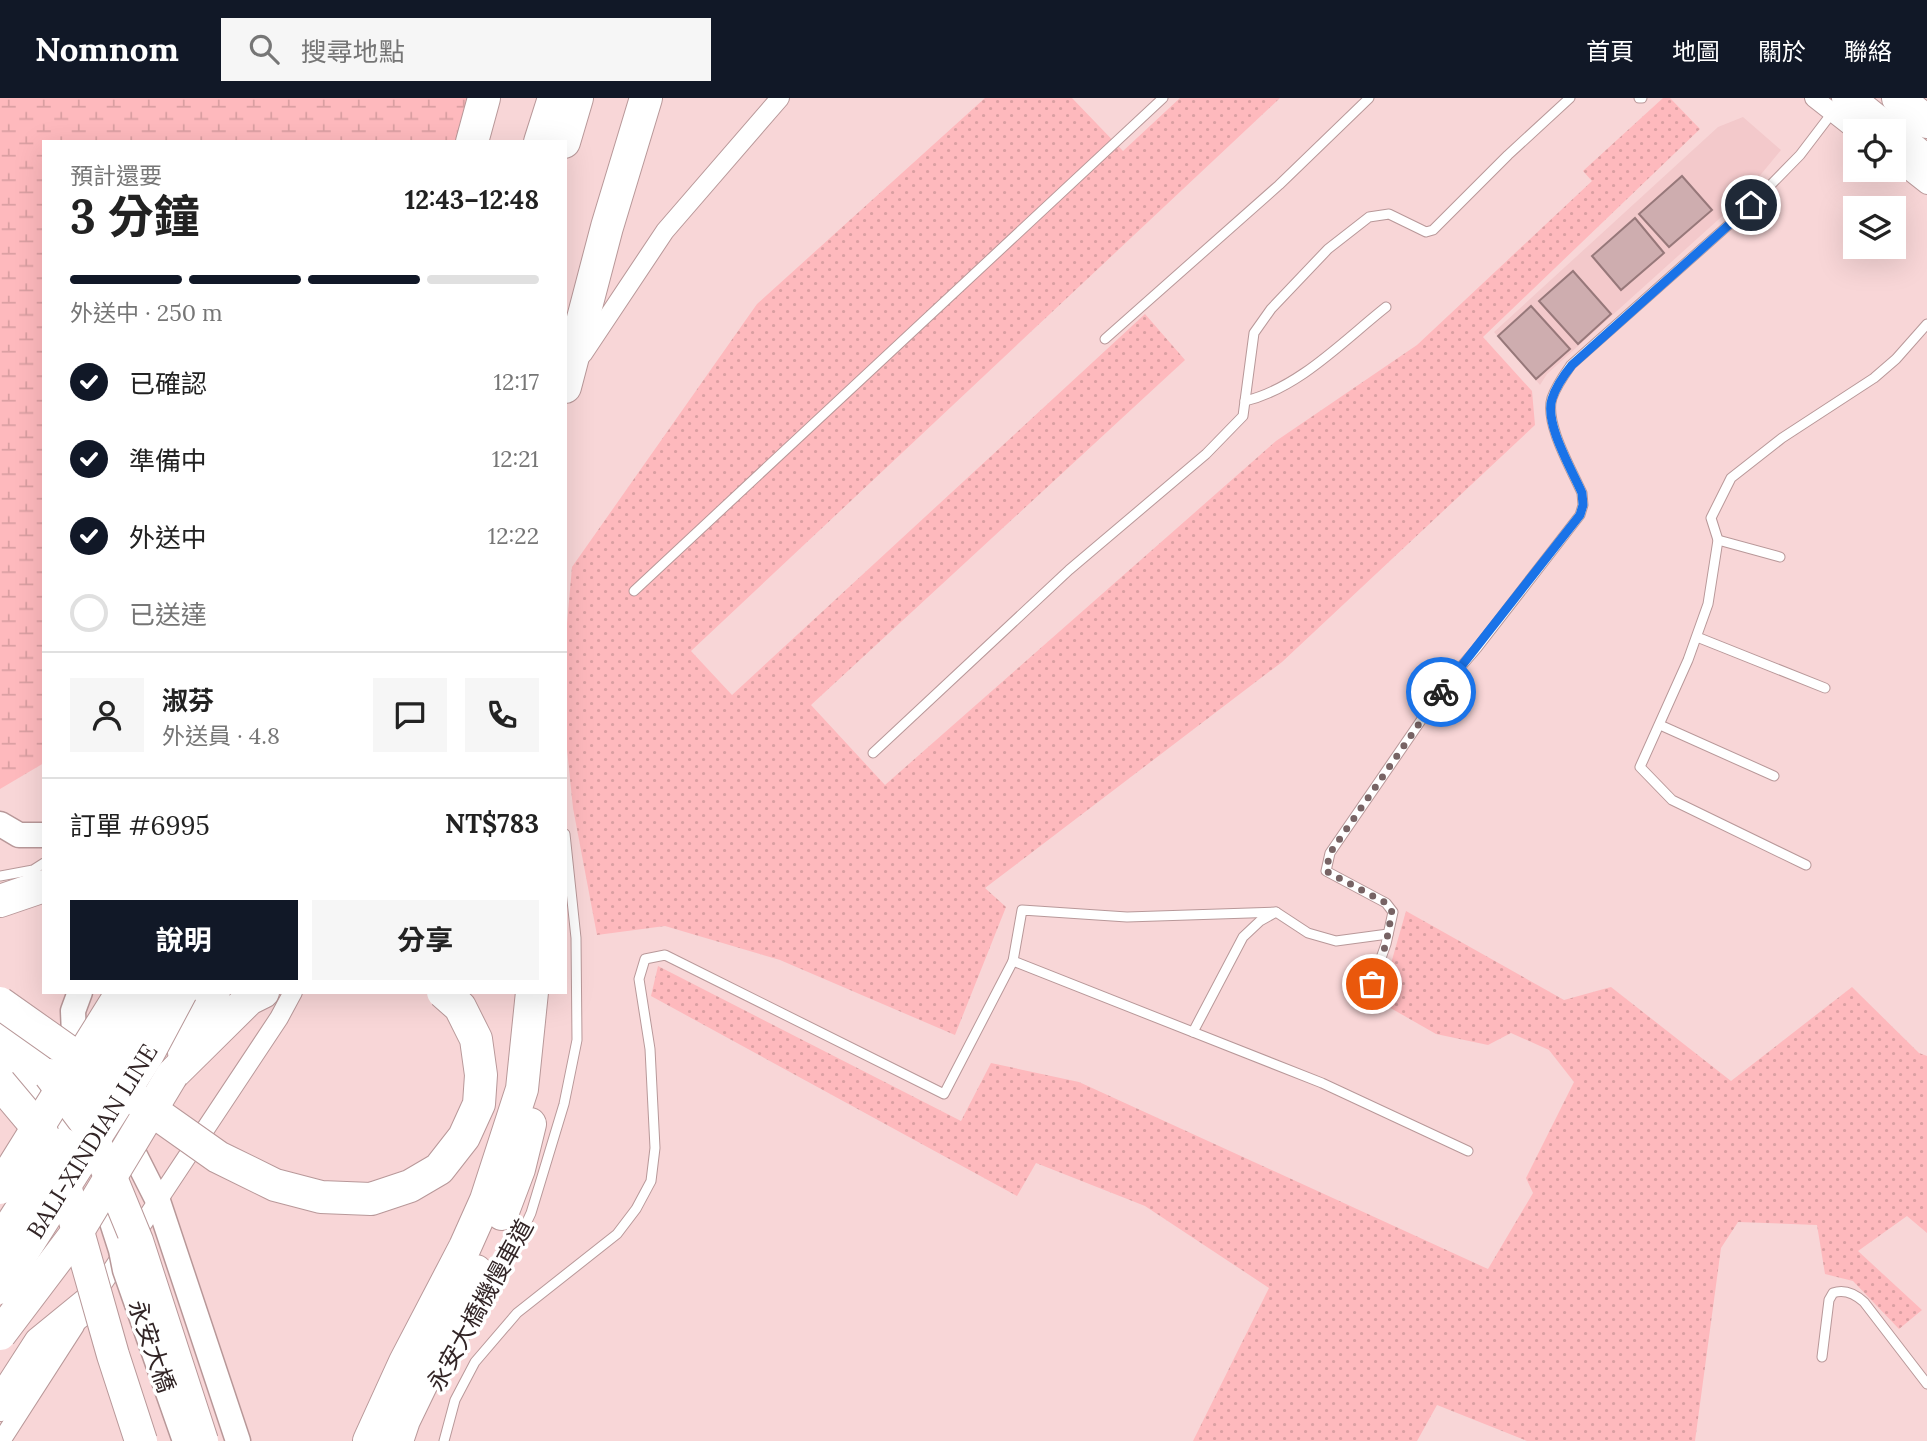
<!DOCTYPE html>
<html lang="zh-TW">
<head>
<meta charset="utf-8">
<style>
  body { margin:0; font-family:Lora,"Noto Sans TC",serif; background:#f6f6f6; color:#222; height:100vh; display:flex; flex-direction:column; font-size:26px; white-space:nowrap }
  * { box-sizing:border-box; margin:0 }
  p { font-size:23px; color:#767676 }
  .icon { flex:none; width:38px; height:38px; fill:none; stroke:currentColor; stroke-width:2; stroke-linecap:round; stroke-linejoin:round }
  .map { position:relative; flex:1; overflow:hidden }
  .drawer { position:absolute; left:42px; top:42px; width:525px; height:854px; display:flex; flex-direction:column; background:#fff; border-radius:0px; box-shadow:0 7px 28px #0002 }
  .drawer>* { flex:none }
  .tools { position:absolute; left:1843px; top:21px; display:grid; gap:14px }
  .tools a { display:grid; place-items:center; width:63px; height:63px; border-radius:0px; background:#fff; box-shadow:0 7px 28px #0002; font-size:35px }
  .pin { position:absolute; display:grid; place-items:center; width:60px; height:60px; color:#fff; margin:-30px; border:4px solid #fff; border-radius:50%; box-shadow:0 2px 7px #0007 }
  .courier { position:absolute; display:grid; place-items:center; width:70px; height:70px; margin:-35px; border:5px solid #1a73e8; border-radius:50%; background:#fff; color:#222; box-shadow:0 2px 9px #0007 }
  .overview em { font-style:normal; font-weight:700 }
  .overview div { display:flex; flex-direction:column-reverse }
  .overview { display:flex; align-items:center; justify-content:space-between; height:119px; padding:0 28px }
  h1 { font-size:46px; font-weight:700; line-height:52px }
  .bar { display:grid; grid-template-columns:repeat(4,1fr); gap:10px 7px; align-content:center; height:84px; padding:0 28px }
  .bar i { height:9px; border-radius:5px; background:#e0e0e0 }
  .bar .on { background:#111827 }
  .bar p { grid-column:span 4 }
  .line { display:flex; align-items:center; gap:18px; padding:0 28px; border-top:2px solid #e0e0e0 }
  .line div { flex:1 }
  .round { display:grid; place-items:center; flex:none; width:74px; height:74px; border-radius:0px; background:#f6f6f6 }
  ol { padding:0 28px; list-style:none }
  li { display:flex; align-items:center; gap:21px; height:77px }
  li p { margin-inline-start:auto }
  li .icon { padding:7px; border-radius:50%; background:#111827; color:#fff; stroke-width:4 }
  li:last-child { color:#767676 }
  li i { width:38px; height:38px; border:4px solid #e0e0e0; border-radius:50% }
  .cta { display:flex; gap:14px; margin-top:auto; padding:14px 28px }
  .cta a { flex:1; height:80px; border-radius:0px; background:#111827; color:#fff; font-size:28px; font-weight:700; line-height:80px; text-align:center }
  .cta a+a { background:#f6f6f6; color:#222 }
  header { display:flex; align-items:center; gap:42px; box-sizing:border-box; height:98px; padding:0 35px; background:#111827; color:#fff }
  header strong { font-size:33px }
  nav { display:flex; gap:38px; margin-inline-start:auto; font-size:24px }
  .search { width:490px; height:63px; background:#f6f6f6; display:flex; align-items:center; gap:18px; box-sizing:border-box; padding:0 24px; border-radius:0px; color:#767676; font-size:26px }
  .map>svg:first-child { display:block }
</style>
</head>
<body>
<header>
<strong>Nomnom</strong>
<div class="search"><svg class="icon" aria-label="search" viewBox="0 0 24 24"><circle cx="10" cy="10" r="6"/><path d="M15 15l6 6"/></svg>搜尋地點</div>
<nav><a>首頁</a><a>地圖</a><a>關於</a><a>聯絡</a></nav>
</header>
<div class="map">
<svg width="1927" height="1343" viewBox="0 0 1927 1343">
  <defs>
    <pattern id="grass-dots" width="8" height="8" patternUnits="userSpaceOnUse" patternTransform="scale(1.75)"><rect width="8" height="8" fill="#feb9bd"/><path d="M2 2h.1M6 6h.1" fill="none" stroke="#da9fa2" stroke-width="1.8" stroke-linecap="round"/></pattern>
    <pattern id="wetland-marsh" width="20" height="14" patternUnits="userSpaceOnUse" patternTransform="scale(1.75)"><rect width="20" height="14" fill="#feb9bd"/><path d="M1 5h8M5 5V1M11 12h8M15 12V8" fill="none" stroke="#da9fa2"/></pattern>
  </defs>
  <rect width="100%" height="100%" fill="#f8d6d7"/>
  <polygon fill="#f3c9cb" points="1743,19 1781,52 1739,103 1547,276 1540,287 1494,234 1718,29"/>
  <g fill="url(#grass-dots)">
    <polygon points="985,0 1072,0 1123,53 1180,0 1280,0 691,553 732,597 1145,216 1185,262 811,607 885,687 1276,343 1417,247 1592,83 1583,73 1663,0 1670,0 1700,31 1483,239 1532,293 1535,327 1282,564 985,790 1006,809 955,937 780,862 665,828 597,837 573,710 565,632 565,548 572,469 757,206"/>
    <polygon points="1406,813 1564,902 1611,889 1731,983 1852,889 1919,955 1927,958 1927,1135 1907,1118 1858,1153 1922,1212 1899,1231 1853,1183 1825,1176 1817,1127 1738,1124 1721,1150 1695,1343 1527,1343 1437,1307 1417,1343 1193,1343 1269,1190 1145,1108 1036,1065 1017,1098 651,898 658,868 961,1023 991,965 1079,984 1488,1171 1533,1095 1526,1080 1574,984 1549,952 1511,935 1488,947 1436,936 1380,904"/>
  </g>
  <polygon fill="url(#wetland-marsh)" points="0,0 479,0 464,44 44,44 44,665 0,691"/>
  <g fill="#ceadaf" stroke="#97787a" stroke-width="2">
    <polygon points="1682,78 1712,112 1669,149 1639,116"/>
    <polygon points="1635,120 1664,155 1621,192 1592,158"/>
    <polygon points="1573,173 1611,216 1578,246 1539,203"/>
    <polygon points="1531,208 1570,251 1536,281 1498,238"/>
  </g>
  <g fill="none" stroke-linecap="round" stroke-linejoin="round">
    <g stroke="#b89899" stroke-width="11">
      <g id="lane">
        <polyline points="1639,0 1642,0"/>
        <polyline points="1105,241 1279,87 1369,0"/>
        <path d="M 1245,303 C 1299,290 1343,243 1386,209"/>
        <polyline points="1718,442 1780,459"/>
        <polyline points="634,493 1163,0"/>
        <polyline points="1697,539 1825,590"/>
        <polyline points="1660,627 1774,678"/>
        <polyline points="873,655 1069,472 1206,356 1243,318 1254,235 1271,211 1328,151 1369,119 1389,116 1426,134 1433,132 1508,57 1570,0"/>
        <polyline points="1806,767 1672,702 1640,669 1688,562 1708,506 1718,442 1711,420 1731,380 1782,340 1874,280 1896,261 1927,226"/>
        <polyline points="0,778 33,772 44,765"/>
        <polyline points="1013,863 1022,812 1127,819 1276,814 1308,835 1336,843 1388,836"/>
        <path d="M 1365,905 L 1386,846 L 1393,814 L 1386,805 L 1326,773 L 1330,755 L 1446,586 L 1477,550 L 1580,417 L 1583,407 L 1582,395 C 1572,372 1544,325 1552,300 C 1556,288 1564,277 1571,267 L 1751,107 L 1800,57 L 1832,15"/>
        <polyline points="1193,934 1243,839 1260,823 1276,814"/>
        <path d="M 1822,1259 L 1829,1202 L 1833,1195 C 1844,1191 1855,1196 1864,1204 L 1927,1286"/>
        <polyline points="442,1277 503,1175 531,1115 564,1006 577,942 576,840 565,736"/>
        <polyline points="444,1343 455,1302 475,1264 517,1215 617,1136 636,1111 651,1083 655,1050 650,951 639,881 645,861 665,857 944,996 1013,863 1322,985 1468,1053"/>
      </g>
    </g>
    <g stroke="#b89899" stroke-width="20">
      <g id="street">
        <polyline points="1814,0 1856,33"/>
        <polyline points="1894,61 1927,87"/>
        <polyline points="583,256 665,133 780,0"/>
        <polyline points="94,1199 279,920 293,894"/>
        <polyline points="1,1343 75,1228"/>
      </g>
    </g>
    <g stroke="#b89899" stroke-width="27">
      <g id="secondary">
        <polyline points="0,726 19,737 44,737"/>
        <polyline points="80,894 73,913 74,937 158,1103 238,1343"/>
        <polyline points="0,933 50,977 58,993"/>
        <polyline points="0,958 25,977 70,1040 79,1059"/>
        <polyline points="102,1093 121,1152"/>
      </g>
    </g>
    <g stroke="#b89899" stroke-width="34">
      <g id="highway">
        <polyline points="1848,0 1889,33"/>
        <polyline points="1898,0 1927,24"/>
        <polyline points="1894,37 1927,64"/>
        <polyline points="472,44 484,0"/>
        <polyline points="540,44 554,0"/>
        <polyline points="564,44 577,0"/>
        <polyline points="565,289 607,129 646,0"/>
        <polyline points="0,803 44,788"/>
        <polyline points="184,954 214,894"/>
        <polyline points="172,977 249,901 263,894"/>
        <polyline points="502,1116 519,1071 530,1026"/>
        <polyline points="0,1307 40,1245 89,1205"/>
        <polyline points="369,1343 405,1264 465,1149 486,1102 522,991 532,894"/>
        <polyline points="397,1343 404,1322 476,1173"/>
      </g>
    </g>
    <use href="#lane" stroke="#fff" stroke-width="9"/>
    <use href="#street" stroke="#fff" stroke-width="18"/>
    <use href="#secondary" stroke="#fff" stroke-width="24"/>
    <use href="#highway" stroke="#fff" stroke-width="32"/>
    <g stroke="#b89899" stroke-width="27" stroke-linecap="butt">
      <polyline id="secondary-bridge" points="121,1152 125,1172 185,1343"/>
    </g>
    <g stroke="#b89899" stroke-width="34" stroke-linecap="butt">
      <g id="highway-bridge">
        <polyline points="0,905 218,1059 275,1087 321,1099 371,1101 410,1088 439,1071 464,1039 479,1006 481,977 476,941 460,909 443,894"/>
        <polyline points="50,977 86,1025 114,1087 137,1143 202,1343"/>
        <polyline points="0,985 42,1035 60,1070 113,1257 141,1343"/>
        <polyline points="93,995 153,894"/>
        <polyline points="0,1090 122,894"/>
        <polyline points="0,1144 63,1046"/>
        <polyline points="0,1190 148,956 181,894"/>
        <polyline points="0,1236 78,1133 172,977"/>
      </g>
    </g>
    <use href="#secondary-bridge" stroke="#fff" stroke-width="24"/>
    <use href="#highway-bridge" stroke="#fff" stroke-width="32"/>
  </g>
  <g fill="none" stroke-linecap="round" stroke-linejoin="round">
    <polyline stroke="#776364" stroke-width="7" stroke-dasharray="0 12.6" points="1372,886 1386,846 1392,814 1386,805 1326,773 1330,755 1441,594"/>
    <path stroke="#1a73e8" stroke-width="9" d="M 1441,594 L 1580,417 L 1583,407 L 1582,395 C 1572,372 1544,325 1552,301 C 1556,288 1564,277 1572,267 L 1751,107"/>
  </g>
  <g text-anchor="middle" dominant-baseline="central" stroke-width="7" stroke-linejoin="round" paint-order="stroke">
    <g font-size="24" fill="#322526" stroke="#fff">
      <text transform="translate(92 1043) rotate(-58)">BALI-XINDIAN LINE</text>
      <text transform="translate(480 1207) rotate(-61)">永安大橋機慢車道</text>
      <text transform="translate(152 1248) rotate(71)">永安大橋</text>
    </g>
  </g>
</svg>
<div class="tools">
<a><svg class="icon" aria-label="locate" viewBox="0 0 24 24"><circle cx="12" cy="12" r="6"/><path d="M12 2v4M12 18v4M2 12h4M18 12h4"/></svg></a>
<a><svg class="icon" aria-label="layers" viewBox="0 0 24 24"><path d="M12 4l9 5-9 5-9-5zM3 14l9 5 9-5"/></svg></a>
</div>
<div class="pin" style="left:1372px;top:886px;background:#ea580c"><svg class="icon" aria-label="bag" viewBox="0 0 24 24"><path d="M5 8h14l-1 12H6zM9 8a3 3 0 0 1 6 0"/></svg></div>
<div class="pin" style="left:1751px;top:107px;background:#1f2937"><svg class="icon" aria-label="home" viewBox="0 0 24 24"><path d="M3 11l9-7 9 7M6 9v11h12V9"/></svg></div>
<div class="courier" style="left:1441px;top:594px"><svg class="icon" aria-label="bike" viewBox="0 0 24 24"><circle cx="6" cy="16" r="4"/><circle cx="18" cy="16" r="4"/><path d="M6 16l4-8h5l3 8M10 8l3 8H6M13 5h3"/></svg></div>
<section class="drawer">
<div class="overview"><div><h1>3 分鐘</h1><p>預計還要</p></div><em>12:43–12:48</em></div>
<div class="bar"><i class="on"></i><i class="on"></i><i class="on"></i><i></i><p>外送中 · 250 m</p></div>
<ol>
<li><svg class="icon" aria-label="check" viewBox="0 0 24 24"><path d="M5 12l5 5 9-10"/></svg>已確認<p>12:17</p></li>
<li><svg class="icon" aria-label="check" viewBox="0 0 24 24"><path d="M5 12l5 5 9-10"/></svg>準備中<p>12:21</p></li>
<li><svg class="icon" aria-label="check" viewBox="0 0 24 24"><path d="M5 12l5 5 9-10"/></svg>外送中<p>12:22</p></li>
<li><i></i>已送達</li>
</ol>
<div class="line" style="height:126px"><a class="round"><svg class="icon" aria-label="person" viewBox="0 0 24 24"><circle cx="12" cy="8" r="4"/><path d="M4 21q1-7 8-7t8 7"/></svg></a><div><b>淑芬</b><p>外送員 · 4.8</p></div><a class="round"><svg class="icon" aria-label="chat" viewBox="0 0 24 24"><path d="M4 5h16v11H9l-5 4z"/></svg></a><a class="round"><svg class="icon" aria-label="phone" viewBox="0 0 24 24"><path d="M5 4h4l2 5-3 2q2 4 5 5l2-3 5 2v4C11 20 4 13 5 4z"/></svg></a></div>
<div class="line" style="height:91px"><div>訂單 #6995</div><b>NT$783</b></div>
<div class="cta"><a>說明</a><a>分享</a></div>
</section>
</div>
</body>
</html>
